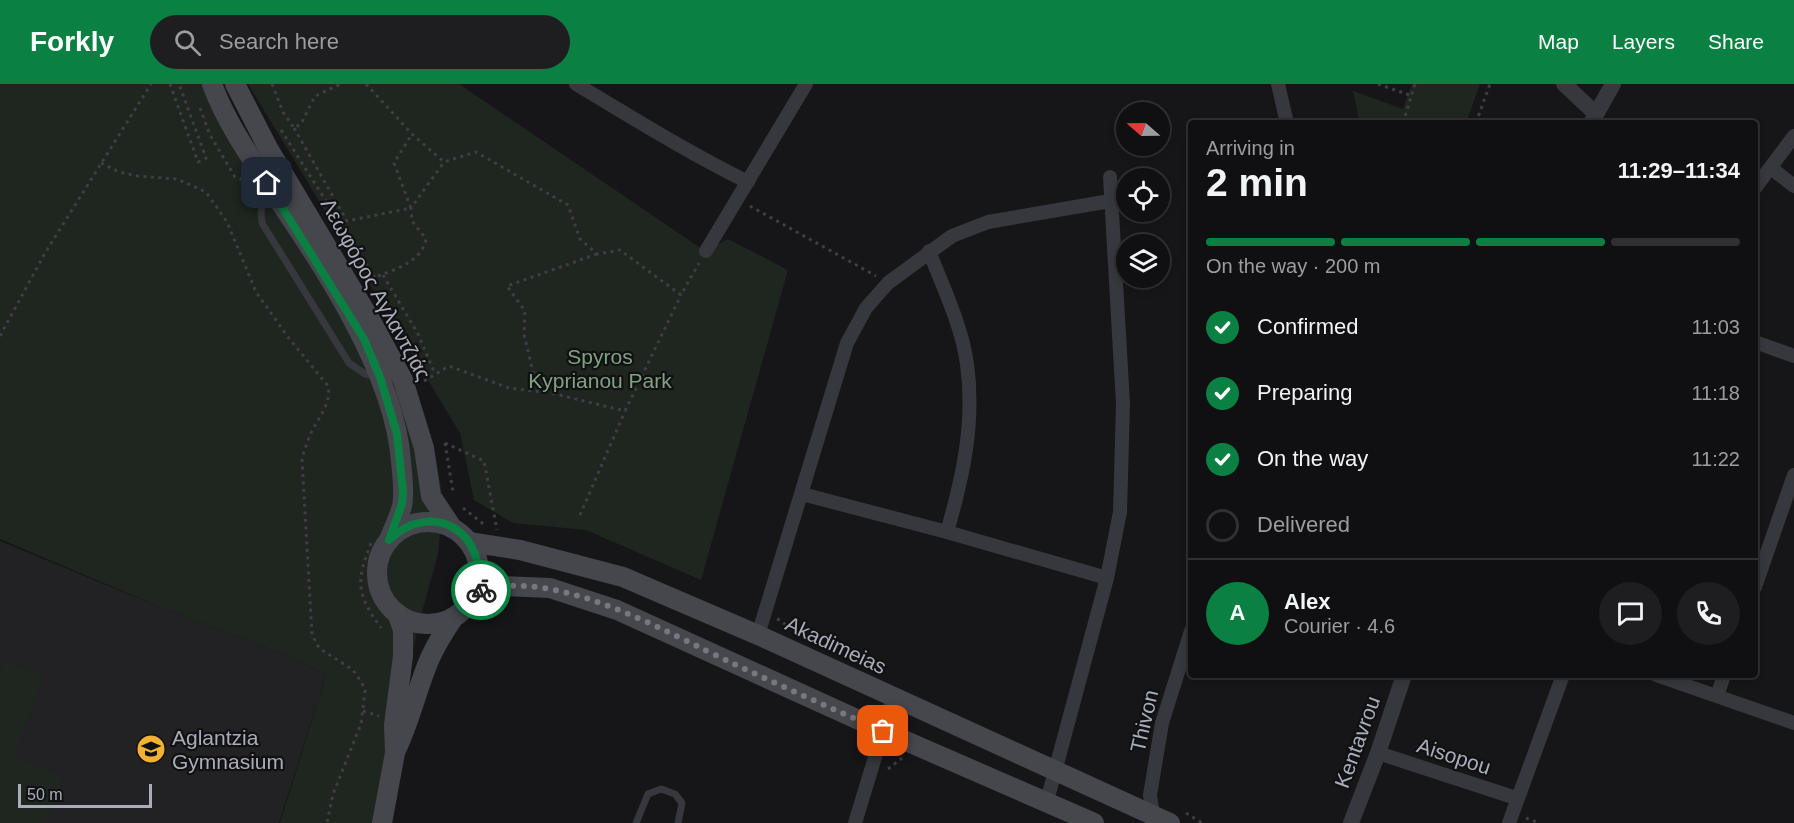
<!DOCTYPE html>
<html lang="en">
<head>
<meta charset="utf-8">
<style>
  body { margin:0; font-family:Helvetica,sans-serif; background:#1e1e20; color:#f1f3f6; height:100vh; display:flex; flex-direction:column; font-size:22px; white-space:nowrap }
  * { box-sizing:border-box; margin:0 }
  p { font-size:20px; color:#9c9d9f }
  .icon { flex:none; width:33px; height:33px; fill:none; stroke:currentColor; stroke-width:2; stroke-linecap:round; stroke-linejoin:round }
  .map { position:relative; flex:1; overflow:hidden }
  .drawer { position:absolute; left:1188px; top:36px; width:570px; height:558px; display:flex; flex-direction:column; background:#101012; border-radius:6px; box-shadow:0 3px 9px #0003,0 0 0 2px #303032 }
  .drawer>* { flex:none }
  .needle { width:39px; rotate:290deg }
  .controls { position:absolute; left:1116px; top:18px; display:grid; gap:12px }
  .controls a { display:grid; place-items:center; width:54px; height:54px; border-radius:50%; background:#101012; box-shadow:0 3px 9px #0003,0 0 0 2px #303032; font-size:30px }
  .scale { position:absolute; left:18px; bottom:15px; width:134px; box-sizing:border-box; padding-left:6px; border:3px solid #a8adb8; border-top:0; font-size:16px; line-height:21px; white-space:nowrap; color:#a8adb8; -webkit-text-stroke:4px #111113; paint-order:stroke }
  .pin { position:absolute; display:grid; place-items:center; width:51px; height:51px; color:#fff; margin:-26px; border-radius:12px; box-shadow:0 3px 9px #0006 }
  .courier { position:absolute; display:grid; place-items:center; width:60px; height:60px; margin:-30px; border:4px solid #0b8043; border-radius:50%; background:#fff; color:#222; box-shadow:0 2px 8px #0007 }
  .overview em { font-style:normal; font-weight:800 }
  .overview div { display:flex; flex-direction:column-reverse }
  .overview { display:flex; align-items:center; justify-content:space-between; height:102px; padding:0 18px }
  h1 { font-size:39px; font-weight:800; line-height:45px }
  .bar { display:grid; grid-template-columns:repeat(4,1fr); gap:9px 6px; align-content:center; height:72px; padding:0 18px }
  .bar i { height:8px; border-radius:4px; background:#303032 }
  .bar .active { background:#0b8043 }
  .bar p { grid-column:span 4 }
  .line { display:flex; align-items:center; gap:15px; padding:0 18px; border-top:2px solid #303032 }
  .line div { flex:1 }
  .round { display:grid; place-items:center; flex:none; width:63px; height:63px; border-radius:32px; background:#1e1e20 }
  ol { padding:0 18px; list-style:none }
  li { display:flex; align-items:center; gap:18px; height:66px }
  li p { margin-inline-start:auto }
  li .icon { padding:6px; border-radius:50%; background:#0b8043; color:#fff; stroke-width:4 }
  li:last-child { color:#9c9d9f }
  li i { width:33px; height:33px; border:3px solid #303032; border-radius:50% }
  header { display:flex; align-items:center; gap:36px; box-sizing:border-box; height:84px; padding:0 30px; background:#0b8043; color:#fff }
  header strong { font-size:28px }
  nav { display:flex; gap:33px; margin-inline-start:auto; font-size:21px }
  .search { width:420px; height:54px; background:#1e1e20; display:flex; align-items:center; gap:15px; box-sizing:border-box; padding:0 21px; border-radius:33px; color:#9c9d9f; font-size:22px }
  .map>svg:first-child { display:block }
</style>
</head>
<body>
<header>
<strong>Forkly</strong>
<div class="search"><svg class="icon" aria-label="search" viewBox="0 0 24 24"><circle cx="10" cy="10" r="6"/><path d="M15 15l6 6"/></svg>Search here</div>
<nav><a>Map</a><a>Layers</a><a>Share</a></nav>
</header>
<div class="map">
<svg width="1794" height="739" viewBox="0 0 1794 739">
  <rect width="100%" height="100%" fill="#161618"/>
  <polygon fill="#222225" points="0,457 165,525 283,570 326,591 279,739 0,739"/>
  <g fill="#1e261f">
    <polygon points="0,0 211,0 408,318 435,370 443,415 438,470 419,539 376,739 280,739 326,591 283,570 165,525 0,455"/>
    <polygon points="248,0 459,0 705,167 728,155 788,186 701,496 586,446 513,439 474,416 460,349"/>
    <polygon points="1412,0 1480,0 1466,39 1360,39 1353,7 1403,25"/>
    <polygon points="5,578 44,592 13,673 63,692 46,739 0,739 0,591"/>
  </g>
  <g fill="none" stroke-linecap="round" stroke-linejoin="round">
    <g stroke="#3d3f44" stroke-width="3" stroke-dasharray="3 4.5" stroke-linecap="butt">
      <polyline points="170,0 198,78 206,74 179,0"/>
      <polyline points="272,0 283,28 294,44 301,40 315,12 341,0"/>
      <polyline points="366,0 412,50 444,78 476,68 568,121 580,155 597,170 620,166 681,211 699,179"/>
      <polyline points="1378,0 1412,12"/>
      <polyline points="200,24 210,51 235,93 243,96"/>
      <polyline points="1403,39 1415,0"/>
      <polyline points="1476,39 1490,0"/>
      <polyline points="294,44 347,137 411,124 394,79 412,50"/>
      <polyline points="281,46 375,194"/>
      <path d="M 101,79 L 119,88 L 137,92 L 177,95 L 206,108 L 227,138 L 256,208 L 288,253 L 328,302 C 332,320 317,335 310,351 C 307,359 304,367 302,375 L 312,551 L 319,564 L 353,586 L 362,599 L 365,607 L 361,640 L 333,710 L 327,739"/>
      <polyline points="750,122 876,192"/>
      <polyline points="597,170 507,202 525,227 524,250 533,288 551,309 625,327 681,211"/>
      <polyline points="383,191 418,250 435,290"/>
      <path d="M 378,192 C 397,185 422,177 426,155 L 412,137 L 411,124 L 444,78"/>
      <polyline points="0,252 45,169 151,0"/>
      <polyline points="424,297 449,282 509,304 551,309"/>
      <polyline points="445,359 453,408"/>
      <polyline points="445,359 484,377 497,446"/>
      <polyline points="463,424 486,442"/>
      <polyline points="580,431 625,327"/>
      <path d="M 371,459 C 356,498 356,509 381,544"/>
      <polyline points="777,535 782,537 788,544"/>
      <polyline points="363,627 379,632"/>
      <polyline points="888,685 902,674"/>
      <polyline points="1186,729 1202,739"/>
      <polyline points="1526,734 1539,739"/>
    </g>
    <g stroke="#37383d" stroke-width="7">
      <polyline points="266,105 261,128 262,139 349,279 365,290 374,292"/>
      <polyline points="636,739 648,710 661,705 675,710 682,719 678,739"/>
    </g>
    <g stroke="#37383d" stroke-width="14">
      <path d="M 576,0 C 633,34 689,69 748,98"/>
      <polyline points="1278,0 1287,39"/>
      <polyline points="1771,84 1794,102"/>
      <polyline points="1755,104 1794,52"/>
      <polyline points="706,167 806,0"/>
      <path d="M 929,167 C 943,203 962,242 967,280 C 975,338 963,393 947,448"/>
      <polyline points="1755,258 1794,272"/>
      <polyline points="802,410 947,448 1107,494"/>
      <polyline points="1755,503 1794,391"/>
      <polyline points="758,551 847,259 866,224 888,199 952,152 988,138 1110,117"/>
      <polyline points="1656,591 1794,639"/>
      <polyline points="1717,612 1724,591"/>
      <polyline points="1378,669 1516,714"/>
      <polyline points="1047,717 1107,494 1120,428 1123,320 1110,93"/>
      <polyline points="1154,737 1150,711 1162,639 1191,547"/>
      <polyline points="855,739 893,614"/>
      <polyline points="1509,739 1563,591"/>
    </g>
    <g stroke="#37383d" stroke-width="16">
      <polyline points="1564,0 1595,29"/>
      <polyline points="1591,39 1613,0"/>
      <polyline points="1351,739 1378,669 1404,591"/>
    </g>
    <g stroke="#45474d" stroke-width="20">
      <path d="M 212,0 C 227,41 254,78 278,115 C 327,188 394,288 401,377 C 402,391 405,408 402,422 C 399,434 393,445 389,456"/>
      <polyline points="235,0 268,64 371,237 403,296 424,364 431,412 451,442"/>
      <circle cx="428" cy="489" r="51"/>
      <polyline points="469,458 520,466 623,493 758,551 1170,739"/>
      <polyline points="476,507 504,502 550,504 617,526 883,647 1094,739"/>
      <path d="M 396,666 C 411,635 417,604 430,574 C 437,559 445,546 454,533"/>
      <polyline points="382,739 395,669 394,641 403,572 403,546 397,529"/>
    </g>
  </g>
  <g fill="none" stroke-linecap="round" stroke-linejoin="round">
    <path stroke="#757880" stroke-width="6" stroke-dasharray="0 10.8" d="M 481,506 C 560,485 663,547 734,580 C 783,603 833,625 883,647"/>
    <path stroke="#0b8043" stroke-width="8" d="M 267,99 L 364,255 L 380,293 L 397,350 L 403,408 L 402,420 L 389,456 C 432,414 490,449 476,507 L 481,506"/>
  </g>
  <defs>
    <g id="school-disc" transform="scale(1.5)"><circle r="9.5" fill="#f2b134" stroke="#111113"/><path d="M0-5L7-2L0 1L-7-2ZM-4 1L0 2.5L4 1V4Q0 6-4 4Z" fill="#111"/></g>
  </defs>
  <g fill-rule="evenodd">
    <use href="#school-disc" x="151" y="665"/>
  </g>
  <g text-anchor="middle" dominant-baseline="central" stroke-width="4.5" stroke-linejoin="round" paint-order="stroke">
    <g font-size="21" fill="#a8adb8" stroke="#111113">
      <text transform="translate(376 205) rotate(61)">Λεωφόρος Αγλαντζιάς</text>
      <text transform="translate(836 561) rotate(25)">Akadimeias</text>
      <text transform="translate(1144 637) rotate(-77)">Thivon</text>
      <text transform="translate(1357 658) rotate(-70)">Kentavrou</text>
      <text transform="translate(1454 672) rotate(18)">Aisopou</text>
    </g>
    <g font-size="21" fill="#7fa381" stroke="#111113">
      <text x="600" y="272">Spyros<tspan x="600" dy="24">Kyprianou Park</tspan></text>
    </g>
    <g font-size="21" fill="#a8adb8" stroke="#111113" text-anchor="start">
      <text x="172" y="653">Aglantzia<tspan x="172" dy="24">Gymnasium</tspan></text>
    </g>
  </g>
</svg>
<div class="controls">
<a><svg class="needle" viewBox="-14 -14 28 28"><path d="M0-13l5 13h-10z" fill="#e53935"/><path d="M0 13l5-13h-10z" fill="#9c9d9f"/></svg></a>
<a><svg class="icon" aria-label="locate" viewBox="0 0 24 24"><circle cx="12" cy="12" r="6"/><path d="M12 2v4M12 18v4M2 12h4M18 12h4"/></svg></a>
<a><svg class="icon" aria-label="layers" viewBox="0 0 24 24"><path d="M12 4l9 5-9 5-9-5zM3 14l9 5 9-5"/></svg></a>
</div>
<div class="scale">50 m</div>
<div class="pin" style="left:883px;top:647px;background:#ea580c"><svg class="icon" aria-label="bag" viewBox="0 0 24 24"><path d="M5 8h14l-1 12H6zM9 8a3 3 0 0 1 6 0"/></svg></div>
<div class="pin" style="left:267px;top:99px;background:#1f2937"><svg class="icon" aria-label="home" viewBox="0 0 24 24"><path d="M3 11l9-7 9 7M6 9v11h12V9"/></svg></div>
<div class="courier" style="left:481px;top:506px"><svg class="icon" aria-label="bike" viewBox="0 0 24 24"><circle cx="6" cy="16" r="4"/><circle cx="18" cy="16" r="4"/><path d="M6 16l4-8h5l3 8M10 8l3 8H6M13 5h3"/></svg></div>
<section class="drawer">
<div class="overview"><div><h1>2 min</h1><p>Arriving in</p></div><em>11:29–11:34</em></div>
<div class="bar"><i class="active"></i><i class="active"></i><i class="active"></i><i></i><p>On the way · 200 m</p></div>
<ol>
<li><svg class="icon" aria-label="check" viewBox="0 0 24 24"><path d="M5 12l5 5 9-10"/></svg>Confirmed<p>11:03</p></li>
<li><svg class="icon" aria-label="check" viewBox="0 0 24 24"><path d="M5 12l5 5 9-10"/></svg>Preparing<p>11:18</p></li>
<li><svg class="icon" aria-label="check" viewBox="0 0 24 24"><path d="M5 12l5 5 9-10"/></svg>On the way<p>11:22</p></li>
<li><i></i>Delivered</li>
</ol>
<div class="line" style="height:108px"><b class="round" style="background:#0b8043;color:#fff">A</b><div><b>Alex</b><p>Courier · 4.6</p></div><a class="round"><svg class="icon" aria-label="chat" viewBox="0 0 24 24"><path d="M4 5h16v11H9l-5 4z"/></svg></a><a class="round"><svg class="icon" aria-label="phone" viewBox="0 0 24 24"><path d="M5 4h4l2 5-3 2q2 4 5 5l2-3 5 2v4C11 20 4 13 5 4z"/></svg></a></div>
</section>
</div>
</body>
</html>
